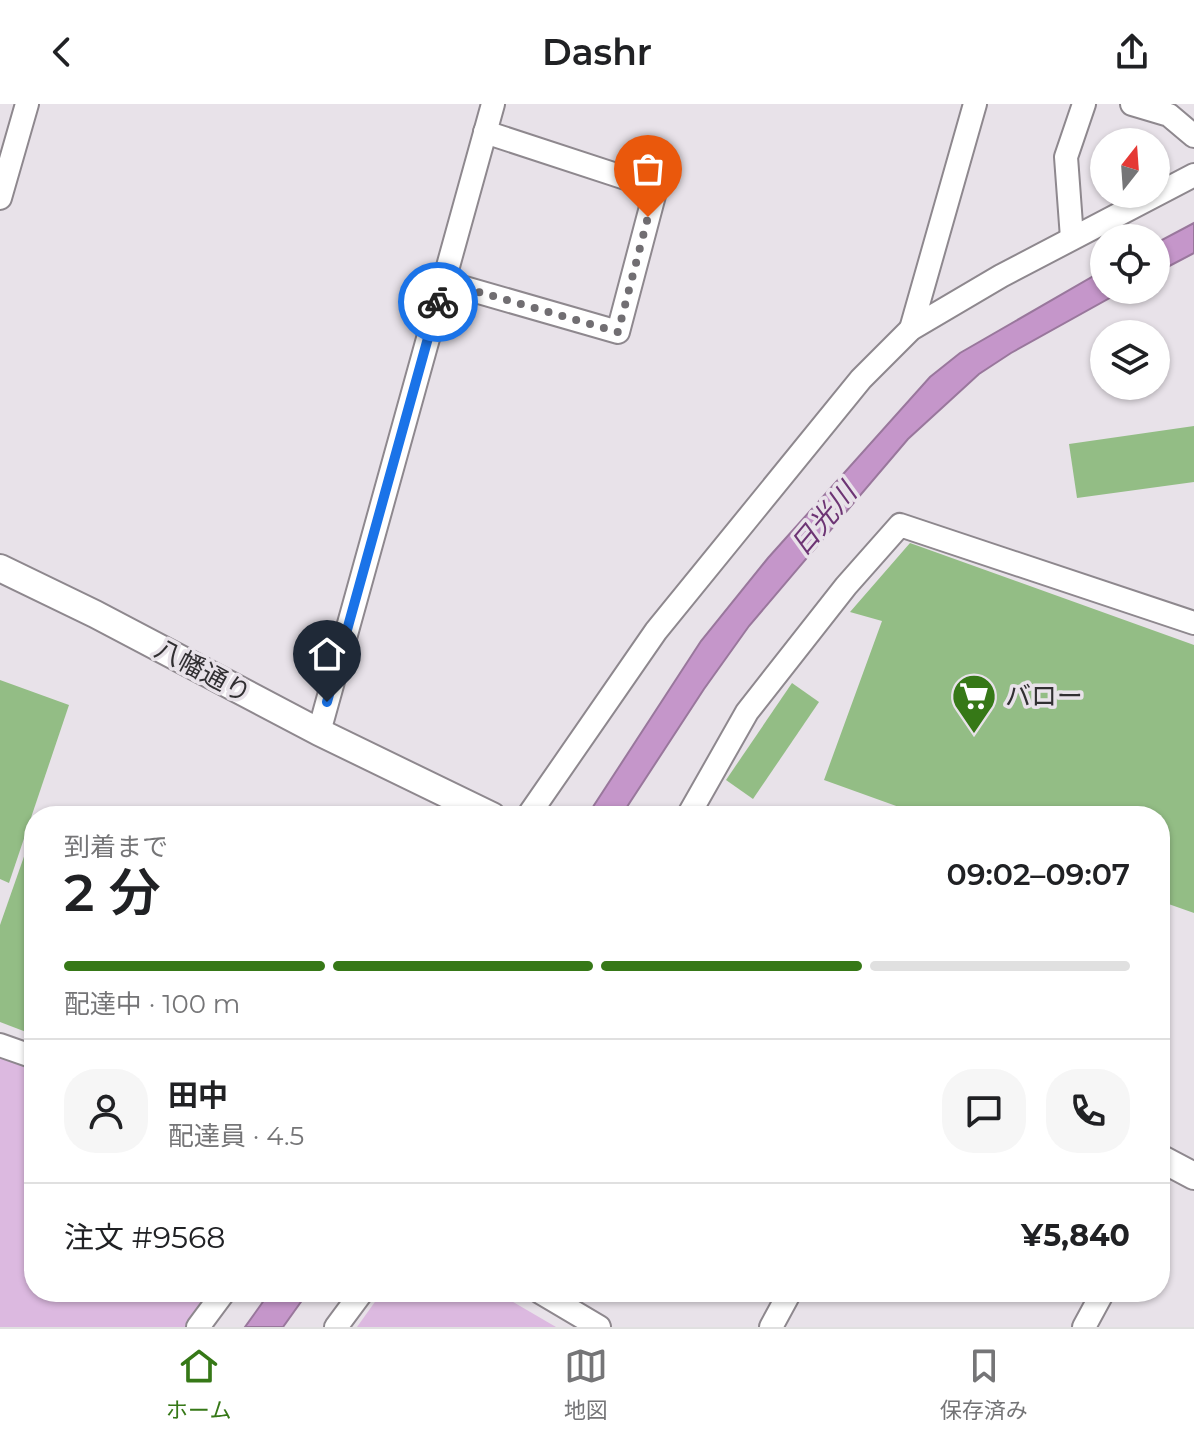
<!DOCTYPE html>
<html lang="ja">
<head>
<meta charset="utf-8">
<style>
  body { margin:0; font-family:Montserrat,"Noto Sans JP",sans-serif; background:#f6f6f6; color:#202124; height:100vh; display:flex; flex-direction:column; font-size:30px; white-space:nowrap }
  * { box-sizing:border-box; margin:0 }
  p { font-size:26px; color:#757577 }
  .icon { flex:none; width:44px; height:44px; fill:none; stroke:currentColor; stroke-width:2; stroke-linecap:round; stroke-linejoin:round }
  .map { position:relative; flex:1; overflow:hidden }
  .side { position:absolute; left:24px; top:702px; width:1146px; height:496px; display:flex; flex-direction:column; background:#fff; border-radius:32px; box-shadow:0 2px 6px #0004 }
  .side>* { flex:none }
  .needle { width:52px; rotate:17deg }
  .buttons { position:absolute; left:1090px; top:24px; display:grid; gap:16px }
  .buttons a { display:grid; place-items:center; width:80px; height:80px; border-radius:50%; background:#fff; box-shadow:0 2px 6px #0004; font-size:40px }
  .pin { position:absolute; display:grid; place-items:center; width:68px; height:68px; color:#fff; margin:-82px -34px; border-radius:50% 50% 50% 0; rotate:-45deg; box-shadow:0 0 8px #0007 }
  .pin .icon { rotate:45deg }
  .courier { position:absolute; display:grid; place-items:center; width:80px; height:80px; margin:-40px; border:6px solid #1a73e8; border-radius:50%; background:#fff; color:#222; box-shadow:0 2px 10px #0007 }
  .head em { font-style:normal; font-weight:600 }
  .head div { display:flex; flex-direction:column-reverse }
  .head { display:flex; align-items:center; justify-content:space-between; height:136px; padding:0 40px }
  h1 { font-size:52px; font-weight:600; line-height:60px }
  .bar { display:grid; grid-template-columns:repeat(4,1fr); gap:12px 8px; align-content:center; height:96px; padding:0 40px }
  .bar i { height:10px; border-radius:6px; background:#e0e0e0 }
  .bar .active { background:#367817 }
  .bar p { grid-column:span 4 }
  .line { display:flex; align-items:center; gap:20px; padding:0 40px; border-top:2px solid #e0e0e0 }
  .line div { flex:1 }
  .round { display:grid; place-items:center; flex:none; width:84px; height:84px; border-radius:32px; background:#f6f6f6 }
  header { display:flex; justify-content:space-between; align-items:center; height:104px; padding:0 40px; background:#fff; font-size:36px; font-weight:600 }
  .dock { display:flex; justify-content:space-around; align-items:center; height:112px; border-top:2px solid #e0e0e0; background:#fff; font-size:22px; color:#757577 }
  .dock a { display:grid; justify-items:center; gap:4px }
  .dock .active { color:#367817 }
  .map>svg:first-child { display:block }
</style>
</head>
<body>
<header><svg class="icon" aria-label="back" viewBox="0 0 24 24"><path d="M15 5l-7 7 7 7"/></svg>Dashr<svg class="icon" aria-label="share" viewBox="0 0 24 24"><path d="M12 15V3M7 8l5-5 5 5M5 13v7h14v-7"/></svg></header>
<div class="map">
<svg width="1194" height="1223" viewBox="0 0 1194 1223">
  <rect width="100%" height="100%" fill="#e8e2e9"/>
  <g fill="#dcb9e0">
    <polygon points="0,951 34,963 34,1188 211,1188 185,1223 0,1223"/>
    <polygon points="382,1188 496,1188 556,1223 357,1223"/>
  </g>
  <g fill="#c596ca" stroke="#99779c" stroke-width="2">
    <polygon points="1194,119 1194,149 1156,169 1156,139"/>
    <polygon points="1104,166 1104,186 1124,186 1011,249 979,270 908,335 749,522 704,585 621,712 587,712 701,537 768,454 930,273 960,249"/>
    <polygon points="270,1188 308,1188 283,1223 245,1223"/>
  </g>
  <g fill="#93bd85">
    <polygon points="1194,322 1194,378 1077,394 1069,340"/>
    <polygon points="910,439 1194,541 1194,809 1160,797 1160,712 924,712 824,676 882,517 850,508"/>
    <polygon points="0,576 69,601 9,779 0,775"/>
    <polygon points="792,579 819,598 753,695 726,676"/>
    <polygon points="34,724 34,931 0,918 0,821"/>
  </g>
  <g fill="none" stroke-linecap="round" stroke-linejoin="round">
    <g stroke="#8e888e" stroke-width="26">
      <g id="minor">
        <polyline points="1132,0 1169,11 1194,32"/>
        <polyline points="0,94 27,0"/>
        <polyline points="1072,134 1066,53 1084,0"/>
        <polyline points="444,178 618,228 656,84 485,28"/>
        <polyline points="911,225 975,0"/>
        <polyline points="319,628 493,0"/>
        <polyline points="528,712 656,527 861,275 911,225 1001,172 1194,71"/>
        <polyline points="688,712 747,608 846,482 900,421 1194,519"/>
        <polyline points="0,941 34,953"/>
        <polyline points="540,1188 599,1223"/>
        <polyline points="198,1223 224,1188"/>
        <polyline points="336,1223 362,1188"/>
        <polyline points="771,1223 790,1188"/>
        <polyline points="1084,1223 1103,1188"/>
      </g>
    </g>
    <g stroke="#8e888e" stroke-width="30">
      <g id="tertiary">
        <polyline points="0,464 95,510 319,628 492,712"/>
        <polyline points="1160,1054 1194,1072"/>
      </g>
    </g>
    <use href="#minor" stroke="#fff" stroke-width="22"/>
    <use href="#tertiary" stroke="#fff" stroke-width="26"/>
  </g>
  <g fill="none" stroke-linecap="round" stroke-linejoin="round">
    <polyline stroke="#716e72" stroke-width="8" stroke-dasharray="0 14.4" points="438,198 444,178 618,228 648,113"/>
    <polyline stroke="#1a73e8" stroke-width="10" points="327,598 438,198"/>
  </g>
  <defs>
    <g id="supermarket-pin" transform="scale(2.3)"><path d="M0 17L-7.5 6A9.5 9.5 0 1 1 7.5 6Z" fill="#367817" stroke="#e8e2e9"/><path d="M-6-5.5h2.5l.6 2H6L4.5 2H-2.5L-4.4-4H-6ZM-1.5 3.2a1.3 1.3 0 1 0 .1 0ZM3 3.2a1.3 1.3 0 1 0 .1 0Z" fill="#fff"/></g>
  </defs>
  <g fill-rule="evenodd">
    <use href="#supermarket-pin" x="974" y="592"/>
  </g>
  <g text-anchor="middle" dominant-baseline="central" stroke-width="7" stroke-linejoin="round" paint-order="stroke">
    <g font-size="26" fill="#312f32" stroke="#e8e2e9">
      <text transform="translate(203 567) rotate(28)">八幡通り</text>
    </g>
    <g font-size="26" fill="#312f32" stroke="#e8e2e9" text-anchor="start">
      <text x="1005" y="592">バロー</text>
    </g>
    <g font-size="28" font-style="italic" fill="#6d3474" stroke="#e8e2e9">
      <text transform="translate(823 415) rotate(-50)">日光川</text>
    </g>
  </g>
</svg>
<div class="buttons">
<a><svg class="needle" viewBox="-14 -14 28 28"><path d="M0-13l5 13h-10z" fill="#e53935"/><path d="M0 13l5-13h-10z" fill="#757577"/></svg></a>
<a><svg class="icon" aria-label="locate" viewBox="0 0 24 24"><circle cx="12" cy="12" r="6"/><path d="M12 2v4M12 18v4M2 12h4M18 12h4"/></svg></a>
<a><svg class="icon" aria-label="layers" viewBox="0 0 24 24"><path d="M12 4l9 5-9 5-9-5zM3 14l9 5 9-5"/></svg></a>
</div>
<div class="pin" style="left:648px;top:113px;background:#ea580c"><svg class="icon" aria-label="bag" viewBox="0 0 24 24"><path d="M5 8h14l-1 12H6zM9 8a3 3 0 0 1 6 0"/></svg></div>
<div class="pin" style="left:327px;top:598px;background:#1f2937"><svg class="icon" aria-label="home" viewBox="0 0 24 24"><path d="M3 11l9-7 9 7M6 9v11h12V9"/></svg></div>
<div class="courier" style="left:438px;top:198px"><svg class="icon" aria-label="bike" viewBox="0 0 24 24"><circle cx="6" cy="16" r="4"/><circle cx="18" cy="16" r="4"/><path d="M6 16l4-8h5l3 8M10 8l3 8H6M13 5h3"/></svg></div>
<section class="side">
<div class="head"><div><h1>2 分</h1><p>到着まで</p></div><em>09:02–09:07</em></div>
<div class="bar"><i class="active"></i><i class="active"></i><i class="active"></i><i></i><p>配達中 · 100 m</p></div>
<div class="line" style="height:144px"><a class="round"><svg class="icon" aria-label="person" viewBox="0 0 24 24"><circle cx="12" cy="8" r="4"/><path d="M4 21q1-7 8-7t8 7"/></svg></a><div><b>田中</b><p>配達員 · 4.5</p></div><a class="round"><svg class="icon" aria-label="chat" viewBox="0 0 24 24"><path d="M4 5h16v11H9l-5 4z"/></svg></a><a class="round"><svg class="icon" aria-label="phone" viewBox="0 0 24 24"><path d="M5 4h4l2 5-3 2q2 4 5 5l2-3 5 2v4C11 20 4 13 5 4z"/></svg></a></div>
<div class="line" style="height:104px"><div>注文 #9568</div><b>¥5,840</b></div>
</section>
</div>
<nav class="dock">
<a class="active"><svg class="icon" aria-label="home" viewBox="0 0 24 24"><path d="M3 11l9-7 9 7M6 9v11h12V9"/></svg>ホーム</a>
<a><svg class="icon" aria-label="map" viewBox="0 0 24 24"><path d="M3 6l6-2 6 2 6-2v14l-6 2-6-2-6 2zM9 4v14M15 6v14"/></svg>地図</a>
<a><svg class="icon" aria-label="saved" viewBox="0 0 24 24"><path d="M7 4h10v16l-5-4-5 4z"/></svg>保存済み</a>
</nav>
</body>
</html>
